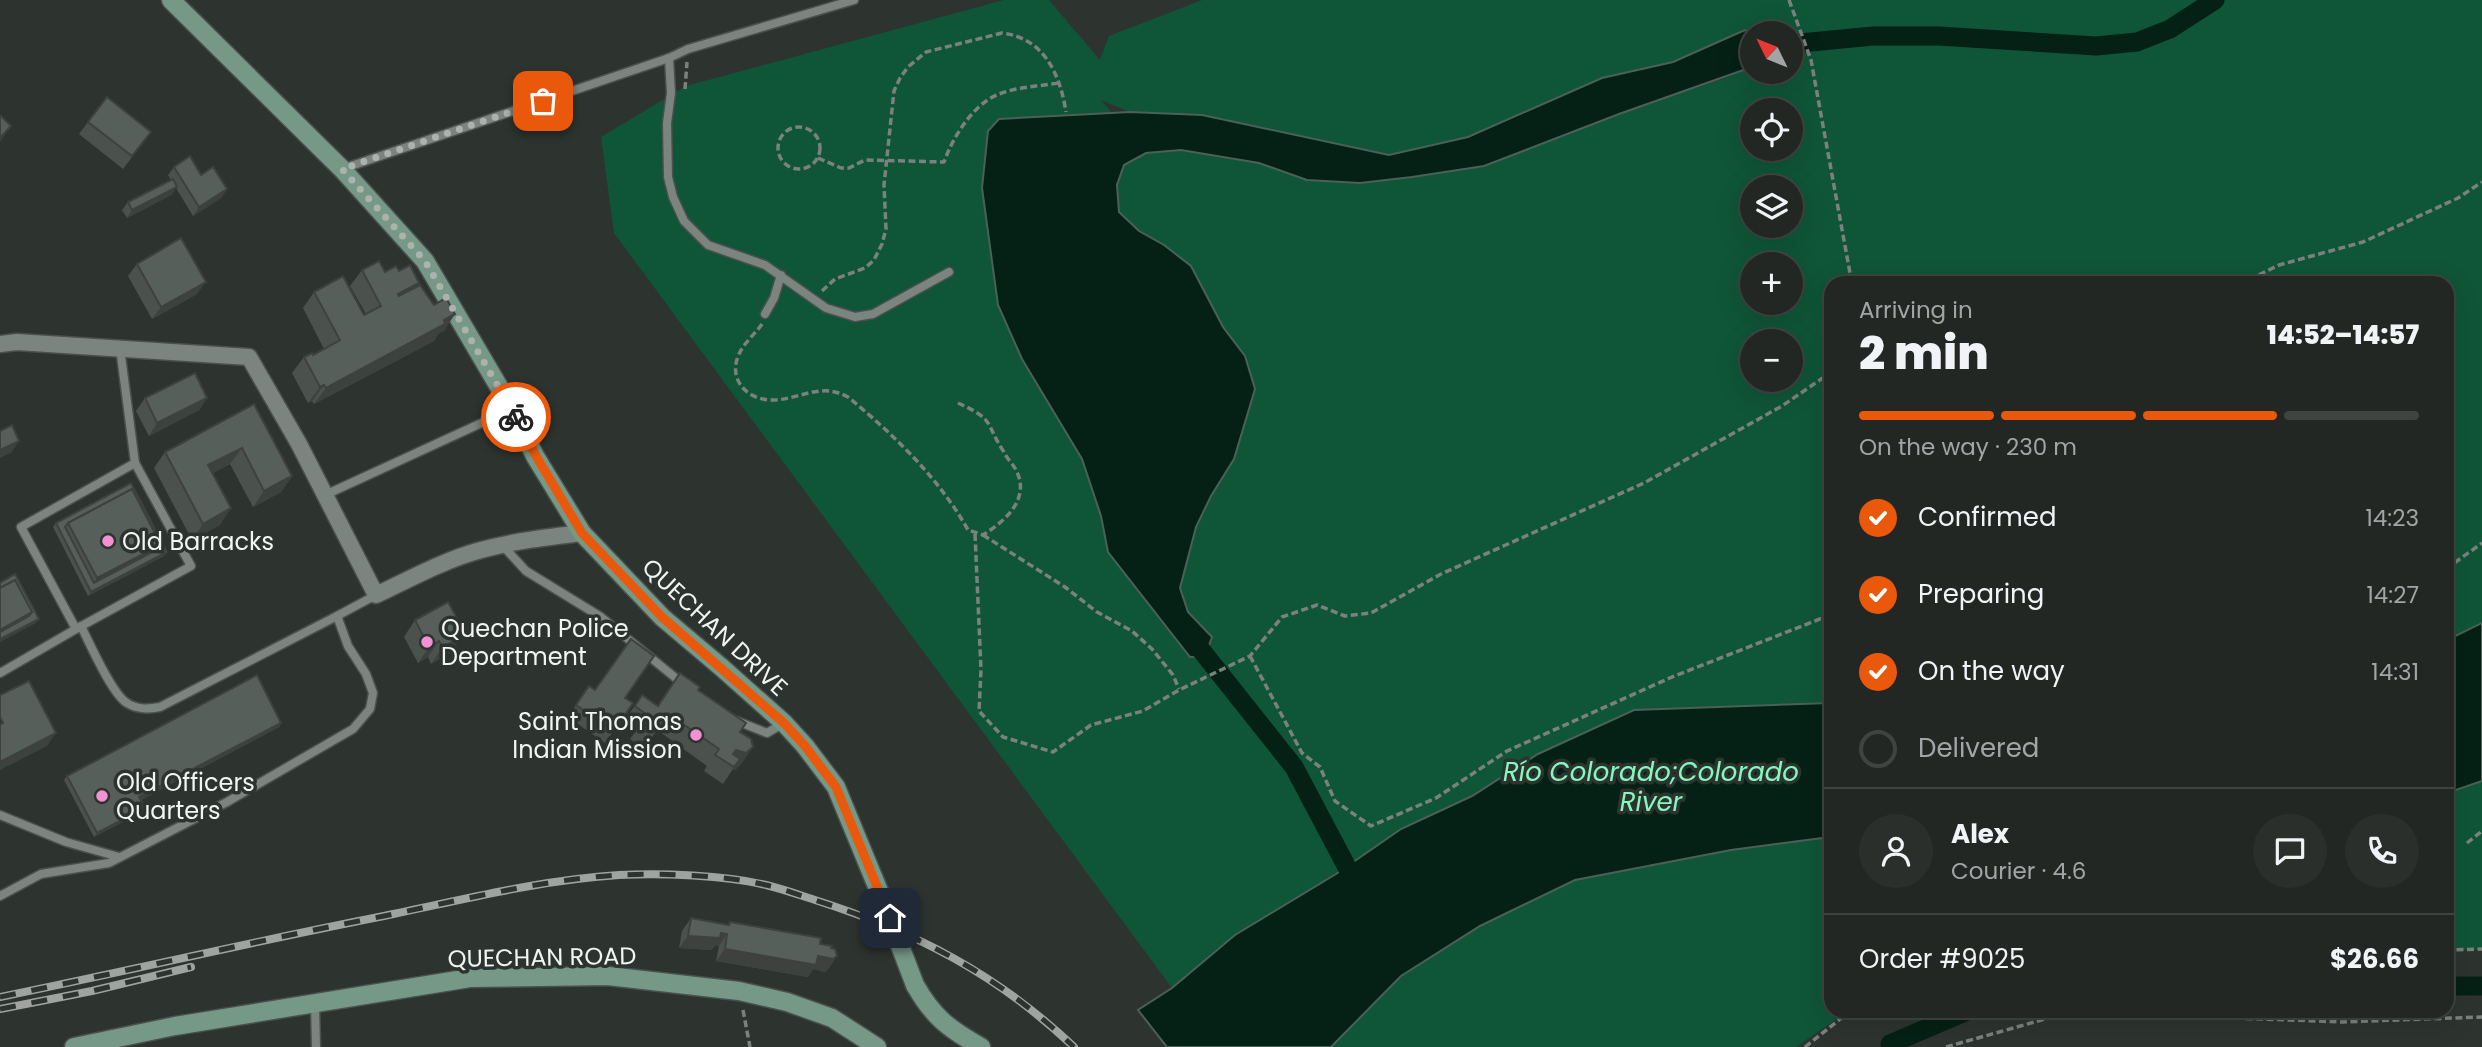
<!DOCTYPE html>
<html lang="en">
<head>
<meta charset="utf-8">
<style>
  body { margin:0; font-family:Poppins,sans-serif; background:#2a2f2c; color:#f1f3f6; height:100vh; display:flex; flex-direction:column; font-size:26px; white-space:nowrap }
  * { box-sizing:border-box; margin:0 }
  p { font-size:23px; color:#a2a5a6 }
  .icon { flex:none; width:38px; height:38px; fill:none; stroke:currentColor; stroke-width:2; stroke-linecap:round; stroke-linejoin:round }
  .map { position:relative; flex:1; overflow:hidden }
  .sheet { position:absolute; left:1824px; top:276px; width:630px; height:742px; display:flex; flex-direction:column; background:#222724; border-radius:21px; box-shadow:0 7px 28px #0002,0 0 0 2px #3f4441 }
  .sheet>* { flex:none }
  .needle { width:46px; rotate:313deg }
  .tools { position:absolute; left:1740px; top:21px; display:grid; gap:14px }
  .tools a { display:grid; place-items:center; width:63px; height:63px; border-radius:50%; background:#222724; box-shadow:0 7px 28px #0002,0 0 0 2px #3f4441; font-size:35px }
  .pin { position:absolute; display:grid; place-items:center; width:60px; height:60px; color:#fff; margin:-30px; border-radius:14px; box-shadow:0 4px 10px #0006 }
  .courier { position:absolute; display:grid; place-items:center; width:70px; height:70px; margin:-35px; border:5px solid #ea580c; border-radius:50%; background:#fff; color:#222; box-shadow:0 2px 9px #0007 }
  .head em { font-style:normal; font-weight:800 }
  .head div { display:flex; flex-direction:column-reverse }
  .head { display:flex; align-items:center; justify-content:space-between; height:119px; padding:0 35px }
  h1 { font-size:46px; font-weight:800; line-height:52px }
  .bar { display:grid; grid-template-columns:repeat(4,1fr); gap:10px 7px; align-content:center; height:84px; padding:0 35px }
  .bar i { height:9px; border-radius:5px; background:#3f4441 }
  .bar .selected { background:#ea580c }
  .bar p { grid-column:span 4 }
  .line { display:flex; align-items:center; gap:18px; padding:0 35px; border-top:2px solid #3f4441 }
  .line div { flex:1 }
  .round { display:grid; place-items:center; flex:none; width:74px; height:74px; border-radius:37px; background:#2a2f2c }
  ol { padding:0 35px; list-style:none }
  li { display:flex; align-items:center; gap:21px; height:77px }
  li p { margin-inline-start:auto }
  li .icon { padding:7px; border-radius:50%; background:#ea580c; color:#fff; stroke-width:4 }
  li:last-child { color:#a2a5a6 }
  li i { width:38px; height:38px; border:4px solid #3f4441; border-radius:50% }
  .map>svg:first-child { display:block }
</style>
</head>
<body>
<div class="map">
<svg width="2482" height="1047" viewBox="0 0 2482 1047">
  <rect width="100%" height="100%" fill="#2d3430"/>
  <g fill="#0f5538" fill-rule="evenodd">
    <path d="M 1004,0 L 1049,0 L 1100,60 L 1109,36 L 1202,0 L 2482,0 L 2482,623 L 2447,640 L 2446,284 L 1830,284 L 1830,705 L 1634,710 L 1538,754 L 1472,795 L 1401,829 L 1336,874 L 1235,935 L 1172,988 L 614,233 L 601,137 L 686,86 ZM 1745,30 L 1752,36 L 1752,33 L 1790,33 L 1790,72 L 1752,72 L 1752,66 L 1726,78 L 1619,114 L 1484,166 L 1412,177 L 1360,183 L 1307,180 L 1259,163 L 1181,150 L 1146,153 L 1101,100 L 1130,112 L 1202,115 L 1389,155 L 1468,137 L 1602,78 L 1673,62 ZM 1752,110 L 1790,110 L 1790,149 L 1752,149 ZM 1752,187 L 1790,187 L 1790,226 L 1752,226 ZM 1752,264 L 1790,264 L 1790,303 L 1752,303 ZM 1752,341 L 1790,341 L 1790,380 L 1752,380 Z"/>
    <polygon points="2482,781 2482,949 2447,950 2447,793"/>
    <polygon points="1830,837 1830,1012 1847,1012 1796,1047 1331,1047 1401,976 1480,926 1575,880 1731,850"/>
  </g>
  <g fill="#052014" stroke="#4c6057" stroke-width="2">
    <polygon points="1745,30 1752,36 1752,66 1749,68 1619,114 1484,166 1412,177 1360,183 1307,180 1259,163 1181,150 1146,153 1124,165 1117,185 1119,212 1139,231 1164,245 1191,266 1223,327 1245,356 1255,389 1234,459 1211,496 1196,527 1180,588 1188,612 1212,637 1205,656 1190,657 1108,552 1101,516 1082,459 1022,359 998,305 982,188 988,131 999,119 1130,112 1202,115 1389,155 1468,137 1602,78 1673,62"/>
    <polygon points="2482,623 2482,781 2447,793 2447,640"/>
    <polygon points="1830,703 1830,837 1731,850 1575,880 1480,926 1401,976 1331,1047 1167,1047 1138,1010 1172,988 1235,935 1336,874 1401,829 1472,796 1538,754 1634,710"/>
  </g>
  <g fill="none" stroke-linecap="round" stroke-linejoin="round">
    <g stroke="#052014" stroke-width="19">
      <polyline points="1790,44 1873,36 1939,36 2096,46 2137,42 2170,29 2215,0"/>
      <polyline points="1190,636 1294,767 1359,890"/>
      <polyline points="2446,986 2482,986"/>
      <polyline points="1890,1044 1965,1012"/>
    </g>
    <g stroke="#4a504d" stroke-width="11">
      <g id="lane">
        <polyline points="669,58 671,93 667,123 668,177 673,197 684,221 708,245 765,265 826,308 855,317 873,314 949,272"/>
        <polyline points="342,169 669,58 688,49 854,0"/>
        <polyline points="765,314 774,298 781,275"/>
        <polyline points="120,348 135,463"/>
        <polygon points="135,463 191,566 76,629 21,527"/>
        <polyline points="325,495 512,409"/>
        <polyline points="503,546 526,571 601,617 683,684"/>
        <path d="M 81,626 C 90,644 112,694 127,703 C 138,710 149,709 160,707 L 337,616"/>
        <polyline points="0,673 76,629"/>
        <polyline points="737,721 767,733 784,723"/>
        <polyline points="0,815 66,842 119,857"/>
        <polyline points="0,896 41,874 109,863 227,802 353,729 370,709 373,693 366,674 348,646 337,616 376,595"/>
        <polyline points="315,1004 316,1047"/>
      </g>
    </g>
    <g stroke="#4a504d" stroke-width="19">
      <path id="street" d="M 0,344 L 17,342 L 249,357 L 299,444 L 376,595 C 410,579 444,560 481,550 C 514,541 548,537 582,533"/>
    </g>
    <g stroke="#4a504d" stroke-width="21">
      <g id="secondary">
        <polyline points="171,0 342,169 425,261 512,409 535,456 582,533 662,617 720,666 784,723 805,746 836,787 881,896"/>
        <path d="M 915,985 C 933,1017 949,1029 981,1047"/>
        <polyline points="74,1047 175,1026 470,978 608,976 739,991 787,1002 832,1018 877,1047"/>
      </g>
    </g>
    <g stroke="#7c817e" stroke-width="3.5" stroke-dasharray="7 3.5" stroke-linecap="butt">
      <polyline points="1789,0 1811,60 1852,284"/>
      <polyline points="685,89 687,62"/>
      <circle cx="799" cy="148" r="21"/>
      <path d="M 818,158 L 841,168 L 849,168 L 865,160 L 944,162 C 953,137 973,104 999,94 C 1017,87 1040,86 1059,83"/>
      <polyline points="2240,284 2279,265 2363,242 2458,198 2482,182"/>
      <path d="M 822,291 L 835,279 L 865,268 L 874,260 L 882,244 L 886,229 L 884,185 L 894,91 L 900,78 L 908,67 L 926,52 L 1002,33 C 1044,38 1060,74 1066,112"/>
      <path d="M 762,324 C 755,334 744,343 739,354 C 727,380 748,401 774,400 C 801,399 820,382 848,397 C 894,435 939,478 968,530 L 983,535 C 1005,521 1031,499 1016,470 C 1013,464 1007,459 1004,452 C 984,422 996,420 958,403"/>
      <polyline points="975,534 981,670 979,711 1003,737 1053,752 1091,725 1143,711 1179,690 1250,656 1282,617 1317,605 1345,616 1371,613 1441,574 1644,483 1782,406 1830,373"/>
      <polyline points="983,535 1065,587 1097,612 1132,631 1152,649 1173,675 1179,689"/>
      <polyline points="2446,569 2482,543"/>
      <polyline points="1250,656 1302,753 1320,767 1335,801 1371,826 1436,798 1507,751 1672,677 1820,619 1830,621"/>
      <polyline points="2467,843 2482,831"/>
      <polyline points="2446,950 2482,949"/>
      <polyline points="743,1010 750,1047"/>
      <polyline points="1805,1047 1849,1012"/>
      <polyline points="1946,1047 2070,1012 2343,1022 2482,1017"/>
    </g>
    <use href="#lane" stroke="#7c847f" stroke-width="8"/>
    <use href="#street" stroke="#7c847f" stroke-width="16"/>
    <use href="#secondary" stroke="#769886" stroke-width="18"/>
    <g stroke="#9fa4a1" stroke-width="8">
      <g id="rail">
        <path d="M 0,997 C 128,971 255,941 384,916 C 462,900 539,880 619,875 C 662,873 724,875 766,885 C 783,889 799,895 815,900 C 916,932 997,974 1074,1047"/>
        <polyline points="0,1009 92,991 191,967"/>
      </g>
    </g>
    <use href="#rail" stroke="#2d3430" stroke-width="5" stroke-dasharray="16" stroke-linecap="butt"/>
    <g stroke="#4a504d" stroke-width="21" stroke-linecap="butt">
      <polyline id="secondary-bridge" points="881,896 915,985"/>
    </g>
    <use href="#secondary-bridge" stroke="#769886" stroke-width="18"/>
  </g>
  <g fill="#4b524d">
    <polygon points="88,122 151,132 123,169 79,134"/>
    <polygon points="174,167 201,175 227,189 221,198 193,216 176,188 171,195 127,218 122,210 128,202 171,180 168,175"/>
    <polygon points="137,264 197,294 152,319 128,276"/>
    <polygon points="362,270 385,272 399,271 416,287 444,331 439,333 434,341 314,404 312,401 308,403 292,373 304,357 313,355 324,349 303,308 314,292 364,315 366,314 350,286"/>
    <polygon points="145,398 207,398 199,410 149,436 136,411"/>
    <polygon points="254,404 292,476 281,492 253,507 230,464 213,473 220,525 192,540 154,468 165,452"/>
    <polygon points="131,483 164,556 88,596 53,527 56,523"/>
    <polygon points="415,620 460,633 450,653 431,664 428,657 418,663 404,637"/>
    <polygon points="589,686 595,690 625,698 633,703 605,743 568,717"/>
    <polygon points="698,690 740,732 753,747 741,764 735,770 733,769 723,784 704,771 707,766 657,730 644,749 630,739 636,731 623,723 642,695 657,706"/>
    <polygon points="281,723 279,727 141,800 142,812 94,837 64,780 67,776"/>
    <polygon points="691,918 728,925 730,922 820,944 831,948 837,956 829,968 825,972 813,969 808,977 716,961 719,946 715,946 711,950 679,948 682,931"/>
  </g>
  <g fill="#3d423f">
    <polygon points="11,126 0,142 0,138"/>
    <polygon points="177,187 171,195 127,218 132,210"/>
    <polygon points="227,189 221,198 193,216 199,207"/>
    <polygon points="206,282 197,294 152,319 161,307"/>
    <polygon points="419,283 408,299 387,310 398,294"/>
    <polygon points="455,314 444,331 439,333 434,341 314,404 326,388"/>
    <polygon points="324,385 312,401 308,403 320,387"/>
    <polygon points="207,398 199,410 149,436 157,423"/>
    <polygon points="19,441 11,453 0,458 0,450"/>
    <polygon points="242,448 230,464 197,481 208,465"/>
    <polygon points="292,476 281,492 253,507 264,491"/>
    <polygon points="231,508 220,525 192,540 203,524"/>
    <polygon points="161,545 155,554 91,587 97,578"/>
    <polygon points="167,552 164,556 88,596 91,592"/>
    <polygon points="32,612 26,620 0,635 0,630"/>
    <polygon points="39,619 36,623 0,642 0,639"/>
    <polygon points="463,629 454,641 462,637 450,653 431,664 443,647 459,631"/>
    <polygon points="439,641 428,657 418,663 429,647"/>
    <polygon points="281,723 279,727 137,802 139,797"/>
    <polygon points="56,733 47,746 0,770 0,763"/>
    <polygon points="753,747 741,764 735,770 733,769 723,784 734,767 727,763 736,750"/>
    <polygon points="145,808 142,812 94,837 97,833"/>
    <polygon points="721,933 727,934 719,946 715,946 711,950 679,948 688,936"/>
    <polygon points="725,949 818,956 837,956 829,968 825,972 813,969 808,977 716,961"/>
  </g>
  <g fill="#575f5a" stroke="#3d423f" stroke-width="2" fill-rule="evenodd">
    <polygon points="107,97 151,132 132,156 88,122"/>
    <polygon points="1,116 11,126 0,138 0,117"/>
    <polygon points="190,156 201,175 213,167 227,189 199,207 174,167"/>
    <polygon points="173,179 177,187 132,210 128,202"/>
    <polygon points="181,238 206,282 161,307 137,264"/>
    <polygon points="379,261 385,272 396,266 399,271 410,265 419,283 398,294 399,296 420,285 434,305 446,298 455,314 444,320 445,324 326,388 324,385 320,387 304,357 312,353 313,355 340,340 314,292 343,276 364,315 381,306 362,270"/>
    <polygon points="195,373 207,398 157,423 145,398"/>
    <polygon points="254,404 292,476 264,491 242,448 208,465 231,508 203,524 165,452"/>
    <polygon points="12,425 19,441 0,450 0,431"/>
    <path d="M 131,483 L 167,552 L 91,592 L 56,523 ZM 132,489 L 161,545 L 158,549 L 94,583 L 65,527 L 68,523 Z"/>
    <polygon points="132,489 161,545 97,578 68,523"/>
    <polygon points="15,574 39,619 0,639 0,632 29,616 32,612 15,580 0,588 0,583"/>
    <polygon points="15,580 32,612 0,630 0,588"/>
    <polygon points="448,602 463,629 459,631 462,637 443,647 439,641 429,647 415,620"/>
    <polygon points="631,639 654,656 625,698 633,703 614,731 576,705 589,686 595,690"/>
    <polygon points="680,673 700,687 698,690 746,723 740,732 751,739 753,747 746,753 736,750 733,754 740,759 734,767 715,755 719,749 668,714 656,732 642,723 647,715 635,706 642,695 658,706"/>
    <polygon points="257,675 281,723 139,797 145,808 97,833 67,776"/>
    <polygon points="29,681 56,733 0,762 0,725 3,723 0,717 0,695"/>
    <polygon points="691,918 729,925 730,922 821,938 820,944 832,946 831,948 835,949 837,956 833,959 818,956 816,965 725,949 727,934 721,933 720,938 688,936"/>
  </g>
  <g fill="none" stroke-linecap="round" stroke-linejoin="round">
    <polyline stroke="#adb2af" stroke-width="7" stroke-dasharray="0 12.6" points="516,417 425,261 342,169 543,101"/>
    <polyline stroke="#ea580c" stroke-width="9" points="516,417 536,456 582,533 662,617 784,723 805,746 836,787 890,918"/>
  </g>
  <g fill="#f491d4" stroke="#2d3430" stroke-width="2.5">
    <circle cx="108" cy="541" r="7"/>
    <circle cx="427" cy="642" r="7"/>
    <circle cx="696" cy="735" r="7"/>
    <circle cx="102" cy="796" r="7"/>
  </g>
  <g text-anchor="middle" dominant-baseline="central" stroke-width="7" stroke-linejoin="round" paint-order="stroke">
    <g font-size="24" fill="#f2f6f3" stroke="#2d3430" text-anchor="start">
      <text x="122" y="541">Old Barracks</text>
      <text x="441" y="628">Quechan Police<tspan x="441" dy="28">Department</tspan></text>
      <text x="682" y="721" text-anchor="end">Saint Thomas<tspan x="682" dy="28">Indian Mission</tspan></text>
      <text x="116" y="782">Old Officers<tspan x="116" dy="28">Quarters</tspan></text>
    </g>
    <g font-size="24" fill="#f2f6f3" stroke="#2d3430">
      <text transform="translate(715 627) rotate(43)">QUECHAN DRIVE</text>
      <text transform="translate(542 957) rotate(-1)">QUECHAN ROAD</text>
    </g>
    <g font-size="26" font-style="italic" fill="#84f8be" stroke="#2d3430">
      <text x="1651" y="772">Río Colorado;Colorado<tspan x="1651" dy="30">River</tspan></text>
    </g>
  </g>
</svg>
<div class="tools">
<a><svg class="needle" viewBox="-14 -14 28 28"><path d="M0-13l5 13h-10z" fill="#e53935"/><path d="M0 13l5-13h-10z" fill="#a2a5a6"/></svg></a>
<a><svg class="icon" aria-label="locate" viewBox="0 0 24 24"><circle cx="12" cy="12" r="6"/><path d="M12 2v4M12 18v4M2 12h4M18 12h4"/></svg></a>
<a><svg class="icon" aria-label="layers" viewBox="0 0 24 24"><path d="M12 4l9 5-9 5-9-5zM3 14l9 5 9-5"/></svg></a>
<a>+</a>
<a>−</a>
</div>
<div class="pin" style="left:543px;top:101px;background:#ea580c"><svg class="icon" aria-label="bag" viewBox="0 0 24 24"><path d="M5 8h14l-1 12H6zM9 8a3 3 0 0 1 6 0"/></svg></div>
<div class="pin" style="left:890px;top:918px;background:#1f2937"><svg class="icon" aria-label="home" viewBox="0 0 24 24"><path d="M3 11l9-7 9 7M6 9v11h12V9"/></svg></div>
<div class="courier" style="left:516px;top:417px"><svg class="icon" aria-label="bike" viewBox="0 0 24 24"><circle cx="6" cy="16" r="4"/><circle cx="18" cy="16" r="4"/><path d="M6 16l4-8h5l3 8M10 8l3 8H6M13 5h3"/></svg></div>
<section class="sheet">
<div class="head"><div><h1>2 min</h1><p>Arriving in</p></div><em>14:52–14:57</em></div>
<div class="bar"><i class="selected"></i><i class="selected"></i><i class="selected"></i><i></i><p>On the way · 230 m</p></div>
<ol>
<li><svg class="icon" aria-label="check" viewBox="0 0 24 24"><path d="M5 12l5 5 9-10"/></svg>Confirmed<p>14:23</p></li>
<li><svg class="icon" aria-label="check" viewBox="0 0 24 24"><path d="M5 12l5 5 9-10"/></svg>Preparing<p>14:27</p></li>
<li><svg class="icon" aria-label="check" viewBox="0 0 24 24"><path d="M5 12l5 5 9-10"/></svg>On the way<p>14:31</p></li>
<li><i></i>Delivered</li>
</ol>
<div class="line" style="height:126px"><a class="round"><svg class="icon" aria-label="person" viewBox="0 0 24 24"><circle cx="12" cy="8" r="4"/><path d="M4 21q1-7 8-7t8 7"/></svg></a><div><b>Alex</b><p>Courier · 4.6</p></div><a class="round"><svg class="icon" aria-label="chat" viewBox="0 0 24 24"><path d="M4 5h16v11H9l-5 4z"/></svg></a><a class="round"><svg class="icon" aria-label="phone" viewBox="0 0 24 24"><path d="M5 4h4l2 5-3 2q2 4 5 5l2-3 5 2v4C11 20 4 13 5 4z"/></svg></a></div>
<div class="line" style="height:91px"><div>Order #9025</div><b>$26.66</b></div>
</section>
</div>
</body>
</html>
